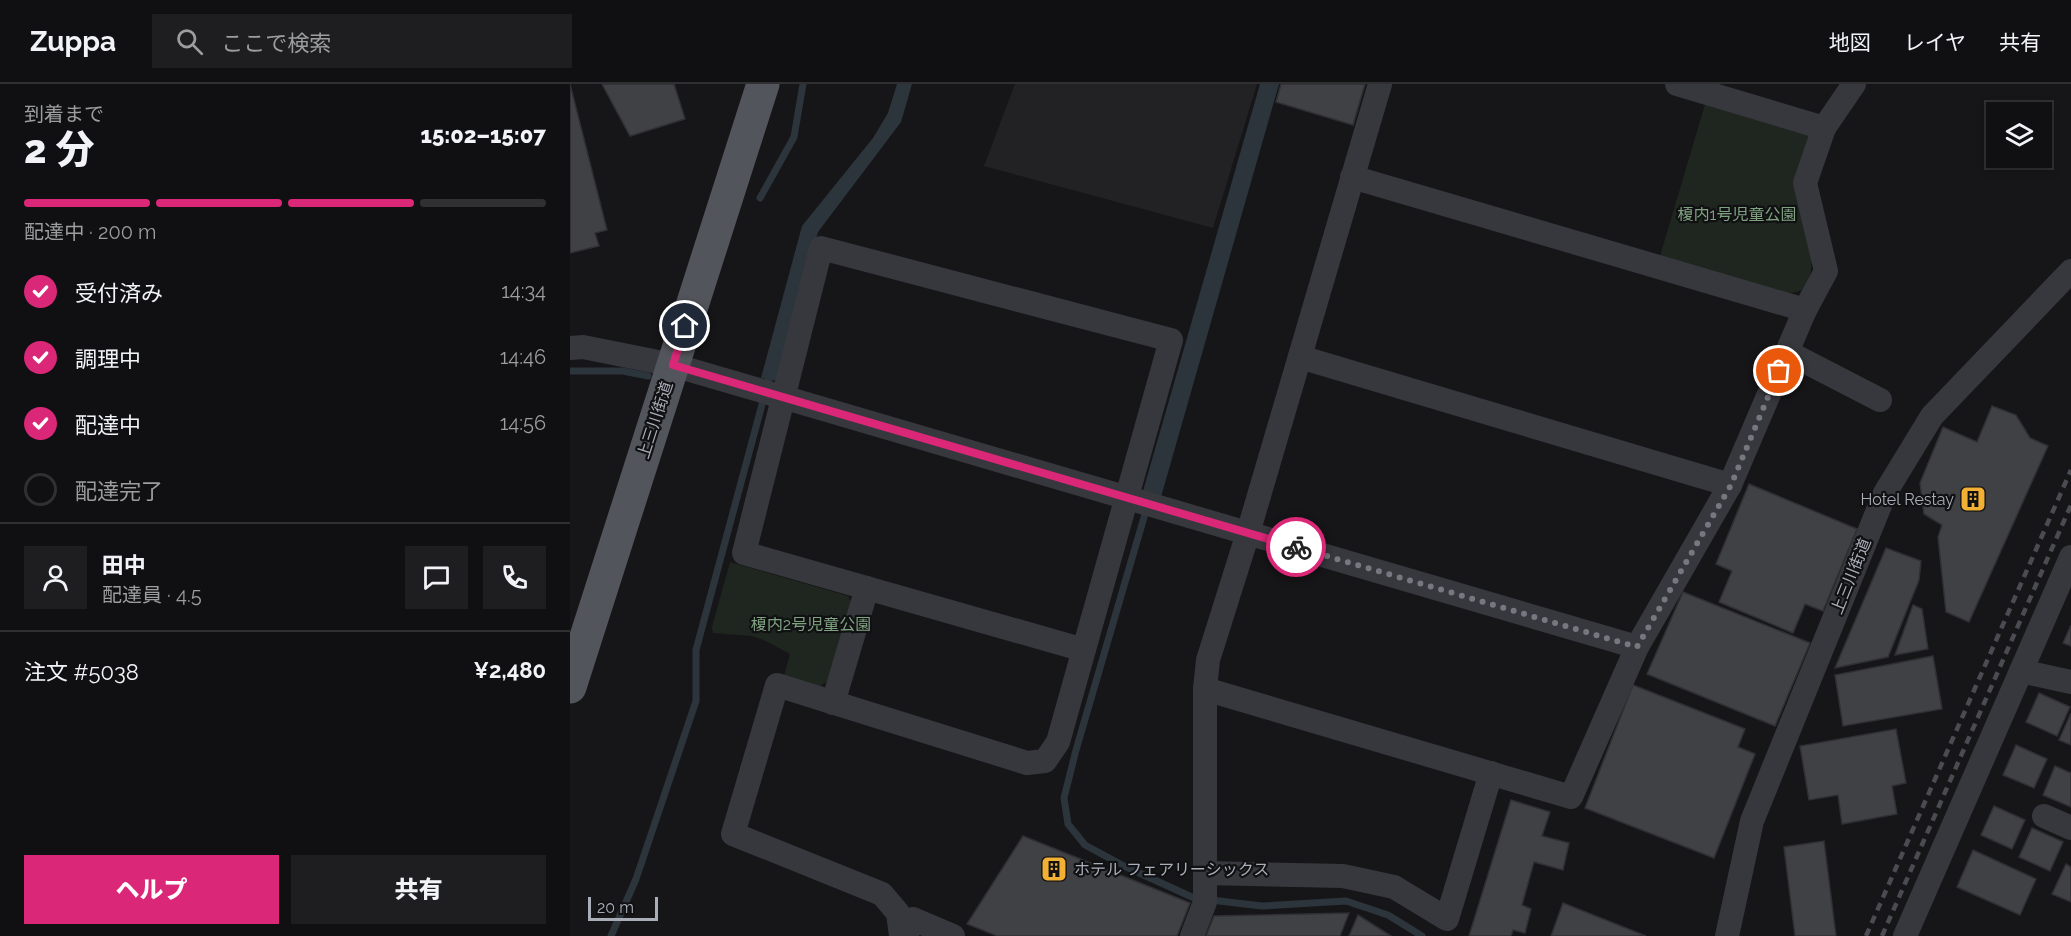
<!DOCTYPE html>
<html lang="ja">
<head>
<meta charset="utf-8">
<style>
  body { margin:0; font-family:Raleway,"Noto Sans JP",sans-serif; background:#1e1e20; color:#f1f3f6; height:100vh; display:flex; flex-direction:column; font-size:22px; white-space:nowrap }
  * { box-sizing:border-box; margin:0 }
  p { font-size:20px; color:#9c9d9f }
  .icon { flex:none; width:33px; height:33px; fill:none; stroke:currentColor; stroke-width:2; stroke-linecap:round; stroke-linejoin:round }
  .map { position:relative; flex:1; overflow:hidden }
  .panel { display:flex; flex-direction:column; background:#101012; width:570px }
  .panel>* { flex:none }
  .buttons { position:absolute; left:1416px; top:18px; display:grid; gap:12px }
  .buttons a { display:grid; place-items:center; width:66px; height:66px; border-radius:0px; background:#101012; box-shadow:0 3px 9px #0003,0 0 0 2px #303032; font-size:30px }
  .scale { position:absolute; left:18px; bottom:15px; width:70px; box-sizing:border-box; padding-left:6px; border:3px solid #a8adb8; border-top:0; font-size:16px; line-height:21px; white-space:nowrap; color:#a8adb8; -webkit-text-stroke:4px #111113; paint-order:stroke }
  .pin { position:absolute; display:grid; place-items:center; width:51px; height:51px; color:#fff; margin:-26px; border:3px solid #fff; border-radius:50%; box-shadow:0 2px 6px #0007 }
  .courier { position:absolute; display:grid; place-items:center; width:60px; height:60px; margin:-30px; border:4px solid #db2777; border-radius:50%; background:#fff; color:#222; box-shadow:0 2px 8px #0007 }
  .summary em { font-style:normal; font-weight:800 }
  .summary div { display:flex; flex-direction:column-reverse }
  .summary { display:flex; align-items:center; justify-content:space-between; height:102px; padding:0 24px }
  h1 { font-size:39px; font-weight:800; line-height:45px }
  .bar { display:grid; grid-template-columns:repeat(4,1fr); gap:9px 6px; align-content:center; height:72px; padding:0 24px }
  .bar i { height:8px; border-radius:4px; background:#303032 }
  .bar .current { background:#db2777 }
  .bar p { grid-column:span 4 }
  .line { display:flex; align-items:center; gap:15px; padding:0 24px; border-top:2px solid #303032 }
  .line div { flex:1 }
  .round { display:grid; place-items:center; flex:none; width:63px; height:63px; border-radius:0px; background:#1e1e20 }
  ol { padding:0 24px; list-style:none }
  li { display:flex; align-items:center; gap:18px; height:66px }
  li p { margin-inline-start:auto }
  li .icon { padding:6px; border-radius:50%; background:#db2777; color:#fff; stroke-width:4 }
  li:last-child { color:#9c9d9f }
  li i { width:33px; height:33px; border:3px solid #303032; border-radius:50% }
  .cta { display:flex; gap:12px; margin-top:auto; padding:12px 24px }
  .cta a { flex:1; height:69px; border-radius:0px; background:#db2777; color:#fff; font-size:24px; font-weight:800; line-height:69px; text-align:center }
  .cta a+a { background:#1e1e20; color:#f1f3f6 }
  header { display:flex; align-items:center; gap:36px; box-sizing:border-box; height:84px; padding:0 30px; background:#101012; border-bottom:2px solid #303032 }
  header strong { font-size:28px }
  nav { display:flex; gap:33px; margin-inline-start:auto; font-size:21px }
  .search { width:420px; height:54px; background:#1e1e20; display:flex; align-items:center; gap:15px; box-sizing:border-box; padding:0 21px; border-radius:0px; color:#9c9d9f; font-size:22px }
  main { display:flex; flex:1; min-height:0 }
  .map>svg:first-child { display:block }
</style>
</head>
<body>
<header>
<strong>Zuppa</strong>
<div class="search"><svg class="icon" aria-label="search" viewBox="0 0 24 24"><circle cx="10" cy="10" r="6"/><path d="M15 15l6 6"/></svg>ここで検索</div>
<nav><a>地図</a><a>レイヤ</a><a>共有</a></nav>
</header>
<main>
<section class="panel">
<div class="summary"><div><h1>2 分</h1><p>到着まで</p></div><em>15:02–15:07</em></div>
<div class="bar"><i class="current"></i><i class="current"></i><i class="current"></i><i></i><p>配達中 · 200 m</p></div>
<ol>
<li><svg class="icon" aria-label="check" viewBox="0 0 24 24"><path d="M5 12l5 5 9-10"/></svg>受付済み<p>14:34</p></li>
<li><svg class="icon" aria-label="check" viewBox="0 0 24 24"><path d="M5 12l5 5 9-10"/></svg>調理中<p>14:46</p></li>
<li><svg class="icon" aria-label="check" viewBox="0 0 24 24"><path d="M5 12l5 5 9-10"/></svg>配達中<p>14:56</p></li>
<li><i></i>配達完了</li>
</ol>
<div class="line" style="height:108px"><a class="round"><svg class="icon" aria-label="person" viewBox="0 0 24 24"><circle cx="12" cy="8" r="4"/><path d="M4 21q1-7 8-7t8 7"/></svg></a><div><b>田中</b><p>配達員 · 4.5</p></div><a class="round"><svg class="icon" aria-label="chat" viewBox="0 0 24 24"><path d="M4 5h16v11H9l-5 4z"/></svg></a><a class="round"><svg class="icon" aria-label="phone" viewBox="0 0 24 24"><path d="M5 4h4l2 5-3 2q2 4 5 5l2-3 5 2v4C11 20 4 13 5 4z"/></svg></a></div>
<div class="line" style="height:78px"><div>注文 #5038</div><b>¥2,480</b></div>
<div class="cta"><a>ヘルプ</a><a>共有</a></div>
</section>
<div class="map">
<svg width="1501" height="852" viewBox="0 0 1501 852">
  <rect width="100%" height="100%" fill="#161618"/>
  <polygon fill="#222225" points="445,0 687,0 643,144 414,82"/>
  <g fill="#1e261f">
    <polygon points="1136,17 1243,52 1241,188 1233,206 1218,210 1090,172"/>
    <polygon points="160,478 278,512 285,525 262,595 250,602 214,592 220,570 196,557 182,552 143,549 142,543"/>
  </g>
  <g fill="#2c353c">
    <polygon points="327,0 342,0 331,38 248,148 206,297 191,294 232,142 303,54 318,29"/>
    <polygon points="690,0 709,0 591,413 573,407"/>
  </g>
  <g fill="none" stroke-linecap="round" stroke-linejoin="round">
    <g stroke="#2c353c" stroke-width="7">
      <polyline points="190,114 224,53 233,0"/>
      <polyline points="0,287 53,287 78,292"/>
      <polyline points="577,423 506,666 494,714 498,740 515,761 554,782 624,814 692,822 776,817 818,831 852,852"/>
      <polyline points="41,852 66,795 126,617 126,566 201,287"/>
    </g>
  </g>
  <g fill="#404145" stroke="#303034" stroke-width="1.5">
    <polygon points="0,0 37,146 25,149 29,162 0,169"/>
    <polygon points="32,0 104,0 115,35 60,52"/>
    <polygon points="711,0 795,0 783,41 706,18"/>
    <polygon points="1422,322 1446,331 1460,354 1478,362 1399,538 1376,528 1368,453 1372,441 1354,430 1350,399 1373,343 1407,358"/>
    <polygon points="1179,400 1287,445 1253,527 1235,520 1223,549 1149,518 1162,487 1146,480"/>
    <polygon points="1316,464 1351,477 1349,496 1318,573 1265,584"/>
    <polygon points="1113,508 1240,559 1205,642 1077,590"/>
    <polygon points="1343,521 1352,525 1358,565 1325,571"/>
    <polygon points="1501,541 1501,562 1493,559"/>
    <polygon points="1363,572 1372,625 1273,642 1265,591"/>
    <polygon points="1063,601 1175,645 1168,663 1185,670 1144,774 1015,724"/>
    <polygon points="1469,609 1500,623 1487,652 1456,638"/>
    <polygon points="1501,629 1501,661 1489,656"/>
    <polygon points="1326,645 1336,699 1322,702 1327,730 1272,740 1268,711 1239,716 1230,662"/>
    <polygon points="1446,661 1477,675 1464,704 1433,691"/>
    <polygon points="1485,682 1501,689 1501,723 1473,711"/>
    <polygon points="941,716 980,728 972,752 999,759 993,786 964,778 952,821 961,825 955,849 943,846 941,852 899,852"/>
    <polygon points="1424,722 1455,736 1442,765 1411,751"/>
    <polygon points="1462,744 1493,758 1480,787 1449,773"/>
    <polygon points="453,752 620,819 607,852 427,852 397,840"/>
    <polygon points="1254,757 1266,852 1225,852 1214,763"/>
    <polygon points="1403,766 1466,795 1450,831 1387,803"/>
    <polygon points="1496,780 1501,783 1501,818 1482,810"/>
    <polygon points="993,819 1076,852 981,852"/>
    <polygon points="779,829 770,852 636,852 644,832"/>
    <polygon points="788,831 821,852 779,852"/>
  </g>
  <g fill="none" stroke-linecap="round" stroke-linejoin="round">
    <g stroke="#37383d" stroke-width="24">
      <polyline points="1107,0 1254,44"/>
      <polyline points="782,93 1235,226"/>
      <polyline points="0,264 13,263 103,281 1067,563"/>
      <polyline points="1217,268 1310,316"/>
      <polyline points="730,273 1160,401"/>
      <polyline points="1451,587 1501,598"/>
      <polyline points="635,605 1001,713 1067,563 1160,401 1235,226 1256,187 1235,99 1254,44 1284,0"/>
      <polyline points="263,619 297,504"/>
      <polyline points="1474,732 1501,744"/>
      <polyline points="635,789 773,792 824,803 877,835 921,689"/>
      <polyline points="331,852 328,829 312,810 163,750 207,601 457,679 475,677 488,658 601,256 251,164 174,469 514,566"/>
      <polyline points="336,852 343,835 383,852"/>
      <polyline points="622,852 635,818 635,605 638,576 678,449 810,0"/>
      <polyline points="1157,852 1182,737 1315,409 1362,332 1501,187"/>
      <polyline points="1335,852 1501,473"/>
    </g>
    <polyline stroke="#53555c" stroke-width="33" points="0,603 193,0"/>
    <g stroke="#4a4c52" stroke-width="4.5" stroke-dasharray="8 6" stroke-linecap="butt">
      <polyline points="1296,852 1501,386"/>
      <polyline points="1312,852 1501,421"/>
    </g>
  </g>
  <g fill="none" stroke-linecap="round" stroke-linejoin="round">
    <polyline stroke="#757880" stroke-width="6" stroke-dasharray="0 10.8" points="726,463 1067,563 1161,401 1209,287"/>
    <polyline stroke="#db2777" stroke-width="8" points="115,242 103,281 726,463"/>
  </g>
  <defs>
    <g id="building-square" transform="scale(1.35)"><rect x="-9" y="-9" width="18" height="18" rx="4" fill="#f2b134" stroke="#111113"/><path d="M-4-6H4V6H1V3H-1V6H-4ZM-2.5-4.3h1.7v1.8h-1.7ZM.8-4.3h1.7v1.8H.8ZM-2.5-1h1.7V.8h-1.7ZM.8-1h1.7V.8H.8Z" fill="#111"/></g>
  </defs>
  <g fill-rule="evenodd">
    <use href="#building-square" x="1403" y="415"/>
    <use href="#building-square" x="484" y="785"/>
  </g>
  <g text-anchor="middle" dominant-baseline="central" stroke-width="4.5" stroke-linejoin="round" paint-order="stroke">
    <g font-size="16" fill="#7fa381" stroke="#111113">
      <text x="1167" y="130">榎内1号児童公園</text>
      <text x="241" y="540">榎内2号児童公園</text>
    </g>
    <g font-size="16" fill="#a8adb8" stroke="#111113">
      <text transform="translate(85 336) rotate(-72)">上三川街道</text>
      <text transform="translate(1281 492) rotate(-68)">上三川街道</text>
    </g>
    <g font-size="16" fill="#a8adb8" stroke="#111113" text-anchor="end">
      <text x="1384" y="415">Hotel Restay</text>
      <text x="504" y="785" text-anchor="start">ホテル フェアリーシックス</text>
    </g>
  </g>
</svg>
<div class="buttons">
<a><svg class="icon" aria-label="layers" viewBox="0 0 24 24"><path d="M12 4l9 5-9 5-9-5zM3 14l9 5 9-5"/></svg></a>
</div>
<div class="scale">20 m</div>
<div class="pin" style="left:1209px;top:287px;background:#ea580c"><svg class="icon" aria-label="bag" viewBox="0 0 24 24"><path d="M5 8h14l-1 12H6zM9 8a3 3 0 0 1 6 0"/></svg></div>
<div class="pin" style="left:115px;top:242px;background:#1f2937"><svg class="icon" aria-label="home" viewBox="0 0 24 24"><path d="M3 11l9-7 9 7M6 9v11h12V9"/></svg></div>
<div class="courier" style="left:726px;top:463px"><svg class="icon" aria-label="bike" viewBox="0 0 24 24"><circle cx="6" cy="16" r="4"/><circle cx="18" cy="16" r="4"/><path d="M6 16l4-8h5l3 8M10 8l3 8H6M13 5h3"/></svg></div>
</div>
</main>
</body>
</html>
